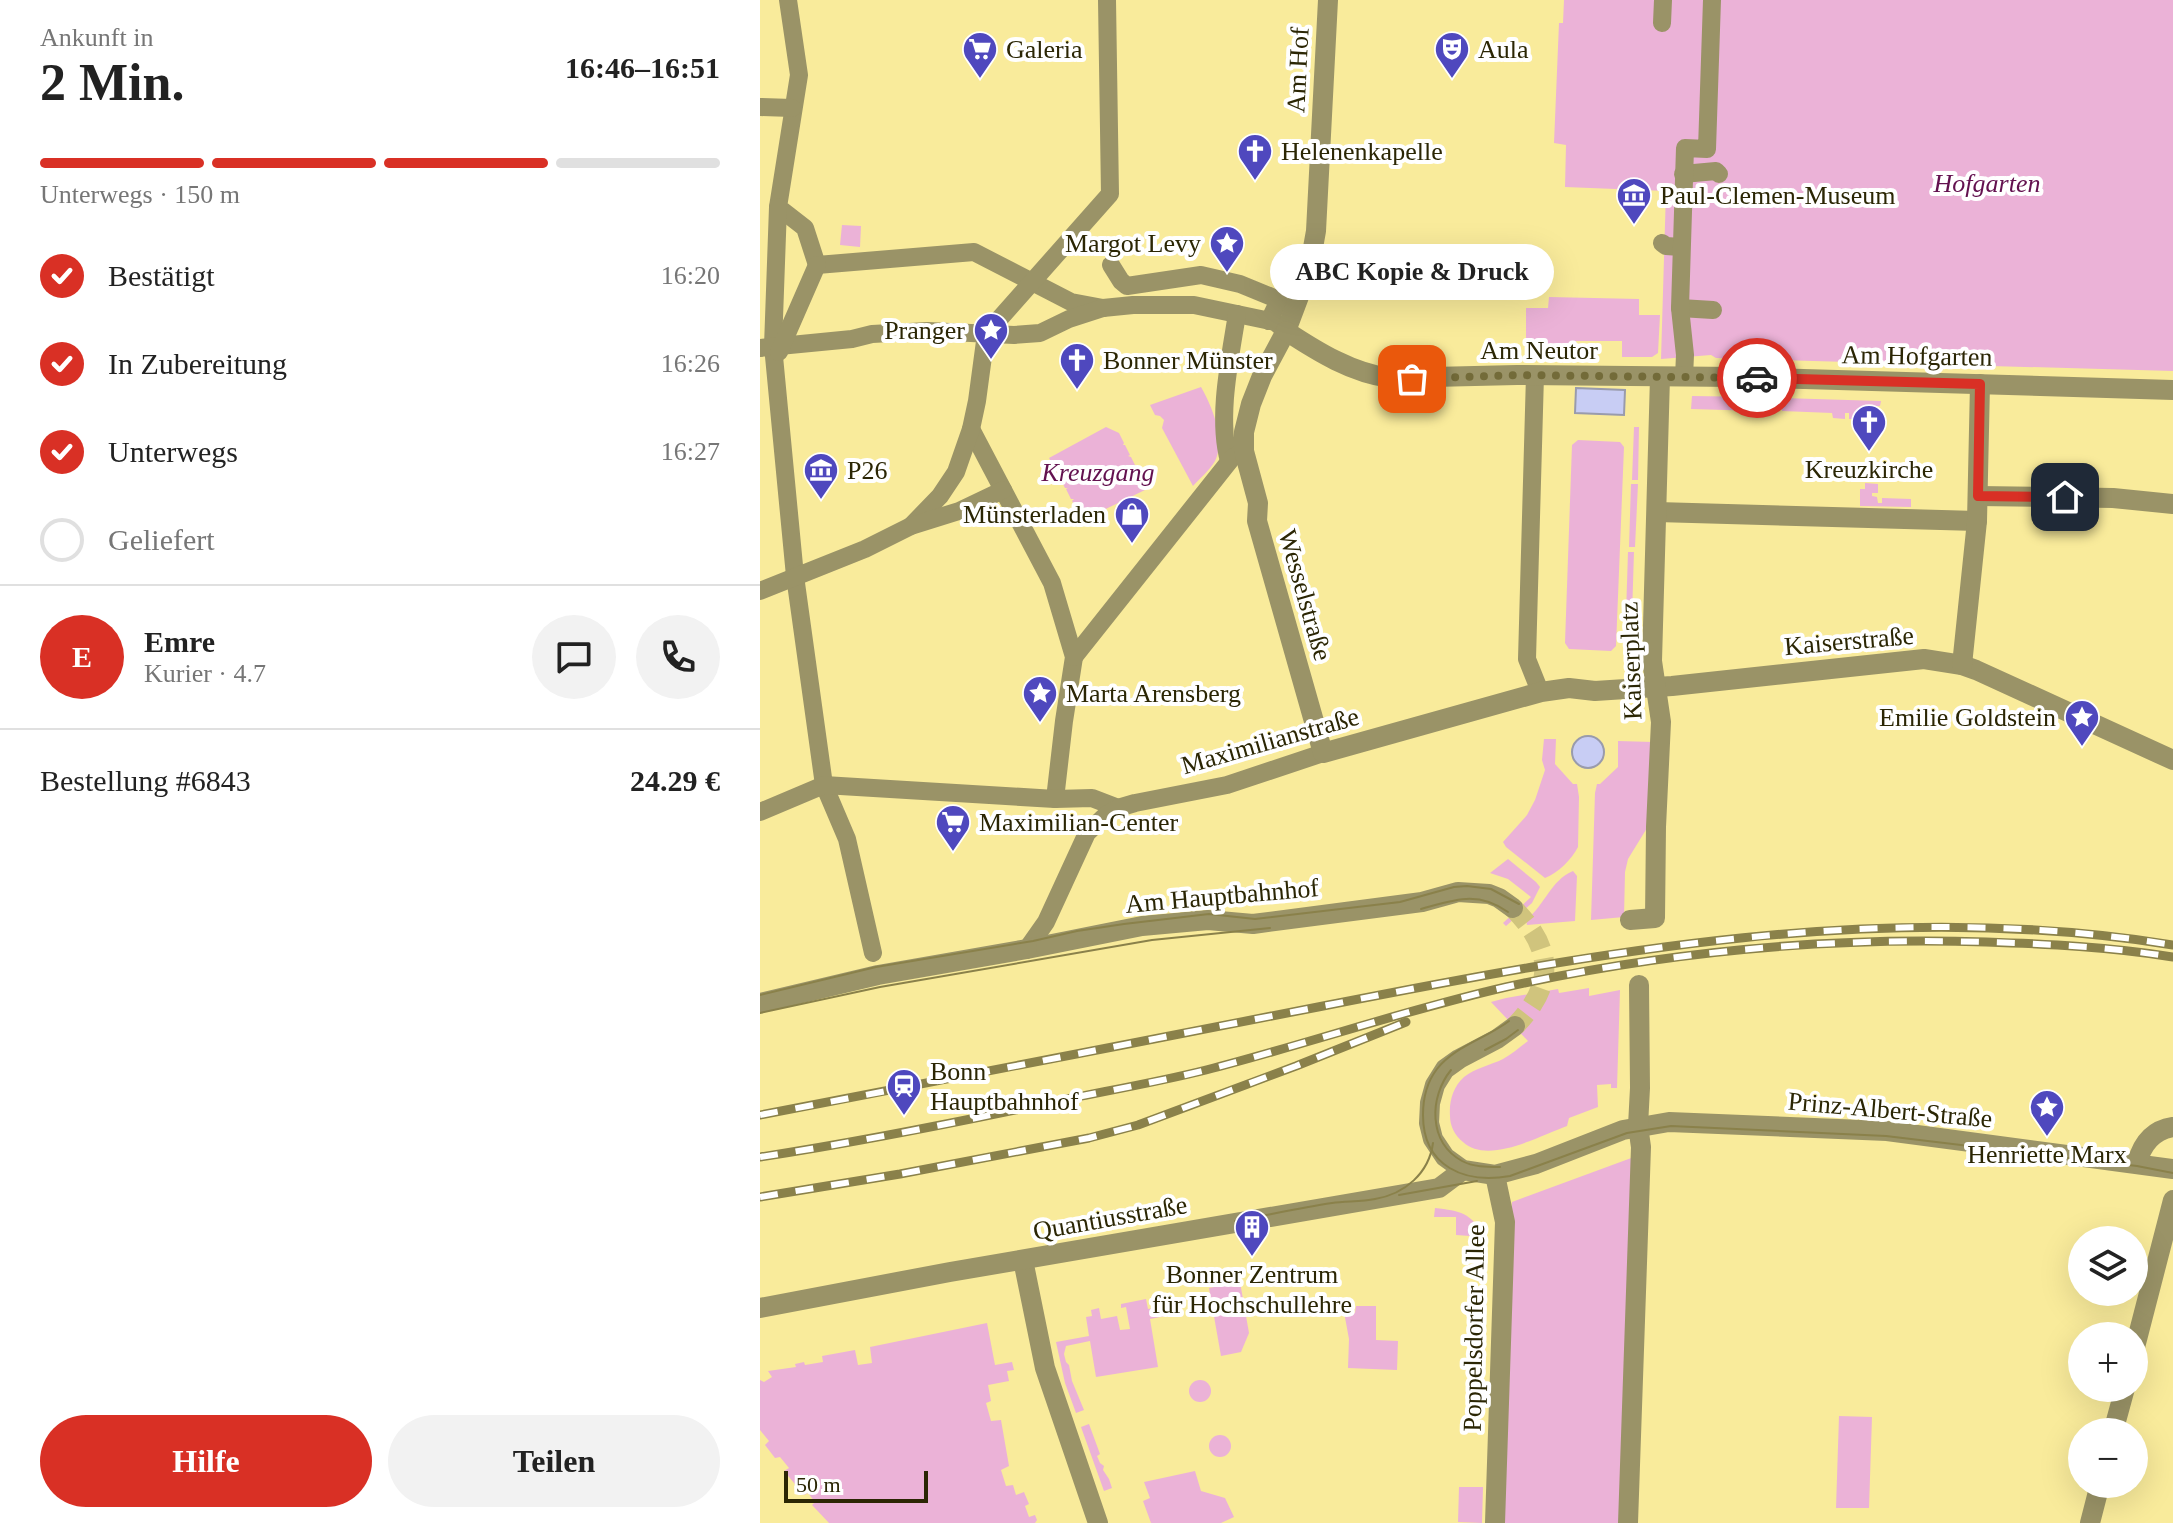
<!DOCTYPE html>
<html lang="de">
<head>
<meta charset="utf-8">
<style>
  body { margin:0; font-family:"Times New Roman",serif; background:#f2f2f2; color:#222; height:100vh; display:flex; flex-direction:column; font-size:30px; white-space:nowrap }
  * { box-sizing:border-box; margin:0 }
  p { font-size:26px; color:#767676 }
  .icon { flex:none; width:44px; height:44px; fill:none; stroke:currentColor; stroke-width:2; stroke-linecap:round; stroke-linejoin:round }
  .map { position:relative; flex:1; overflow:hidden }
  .drawer { display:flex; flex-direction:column; background:#fff; width:760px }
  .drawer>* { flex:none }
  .tools { position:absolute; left:1308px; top:1226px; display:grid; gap:16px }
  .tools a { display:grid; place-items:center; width:80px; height:80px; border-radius:50%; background:#fff; box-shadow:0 8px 32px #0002; font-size:40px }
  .scale { position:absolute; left:24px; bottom:20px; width:144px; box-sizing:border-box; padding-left:8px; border:4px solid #2b2604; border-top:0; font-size:22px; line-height:28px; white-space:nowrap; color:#2b2604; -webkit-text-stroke:6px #fff; paint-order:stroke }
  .pin { position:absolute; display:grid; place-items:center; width:68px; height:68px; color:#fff; margin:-34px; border-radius:16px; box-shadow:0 4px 12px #0006 }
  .courier { position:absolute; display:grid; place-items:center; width:80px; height:80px; margin:-40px; border:6px solid #d93025; border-radius:50%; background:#fff; color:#222; box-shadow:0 2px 10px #0007 }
  .bubble { position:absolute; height:56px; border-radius:28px; background:#fff; box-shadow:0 8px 32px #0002; font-size:26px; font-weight:800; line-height:56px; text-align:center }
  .head em { font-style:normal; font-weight:800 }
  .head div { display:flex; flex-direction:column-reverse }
  .head { display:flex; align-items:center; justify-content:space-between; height:136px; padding:0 40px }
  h1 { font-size:52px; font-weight:800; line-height:60px }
  .bar { display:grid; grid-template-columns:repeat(4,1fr); gap:12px 8px; align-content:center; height:96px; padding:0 40px }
  .bar i { height:10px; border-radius:6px; background:#e0e0e0 }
  .bar .selected { background:#d93025 }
  .bar p { grid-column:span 4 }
  .line { display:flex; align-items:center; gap:20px; padding:0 40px; border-top:2px solid #e0e0e0 }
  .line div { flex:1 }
  .round { display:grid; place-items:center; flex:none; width:84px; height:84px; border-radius:42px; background:#f2f2f2 }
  ol { padding:0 40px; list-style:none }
  li { display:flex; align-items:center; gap:24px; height:88px }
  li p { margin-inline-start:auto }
  li .icon { padding:8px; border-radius:50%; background:#d93025; color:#fff; stroke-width:4 }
  li:last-child { color:#767676 }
  li i { width:44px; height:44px; border:4px solid #e0e0e0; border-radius:50% }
  .primary-button { display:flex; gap:16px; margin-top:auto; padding:16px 40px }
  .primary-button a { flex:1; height:92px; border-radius:48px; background:#d93025; color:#fff; font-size:32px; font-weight:800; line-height:92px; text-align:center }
  .primary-button a+a { background:#f2f2f2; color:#222 }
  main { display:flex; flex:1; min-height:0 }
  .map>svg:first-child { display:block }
</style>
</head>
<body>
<main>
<section class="drawer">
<div class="head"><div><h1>2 Min.</h1><p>Ankunft in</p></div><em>16:46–16:51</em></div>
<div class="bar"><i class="selected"></i><i class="selected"></i><i class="selected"></i><i></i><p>Unterwegs · 150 m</p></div>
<ol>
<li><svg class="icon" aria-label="check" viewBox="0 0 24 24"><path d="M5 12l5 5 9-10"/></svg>Bestätigt<p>16:20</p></li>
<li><svg class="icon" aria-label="check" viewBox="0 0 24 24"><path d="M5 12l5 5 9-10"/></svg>In Zubereitung<p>16:26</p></li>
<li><svg class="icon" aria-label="check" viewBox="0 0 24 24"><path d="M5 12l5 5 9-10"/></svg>Unterwegs<p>16:27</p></li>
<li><i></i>Geliefert</li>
</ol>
<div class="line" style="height:144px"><b class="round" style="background:#d93025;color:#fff">E</b><div><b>Emre</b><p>Kurier · 4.7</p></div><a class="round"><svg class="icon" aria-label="chat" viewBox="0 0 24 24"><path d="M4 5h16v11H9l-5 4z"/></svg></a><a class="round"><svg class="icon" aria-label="phone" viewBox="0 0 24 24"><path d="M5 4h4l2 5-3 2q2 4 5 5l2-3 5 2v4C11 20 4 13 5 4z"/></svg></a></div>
<div class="line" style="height:104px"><div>Bestellung #6843</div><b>24.29 €</b></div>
<div class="primary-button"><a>Hilfe</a><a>Teilen</a></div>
</section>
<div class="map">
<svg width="1413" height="1523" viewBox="0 0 1413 1523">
  <rect width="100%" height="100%" fill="#f9eb9b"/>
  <g fill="#ebb2d7">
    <polygon points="804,0 1413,0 1413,371 981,359 956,358 951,355 901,359 906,191 805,187 806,145 794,143 799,23 803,23"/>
    <polygon points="82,225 101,226 100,247 80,245"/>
    <polygon points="789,297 879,299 879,315 900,315 898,353 892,357 862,357 862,341 816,341 815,357 766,357 766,308 788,308"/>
    <path d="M 441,387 C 452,406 466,440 455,461 C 450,470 440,478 433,486 L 402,428 L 404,420 L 400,416 L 395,415 L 390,405 Z"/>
    <polygon points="932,396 1000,397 1000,411 931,409"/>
    <polygon points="1022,398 1121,401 1120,406 1115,406 1114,410 1120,411 1119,419 1106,419 1106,413 1102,414 1102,419 1089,419 1089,413 1085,413 1085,419 1073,418 1072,413 1022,411"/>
    <polygon points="346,427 359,433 364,443 363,445 365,445 370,455 368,456 371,457 376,467 375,468 377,468 381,476 380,478 382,477 387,489 323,520 319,512 320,510 318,511 312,501 314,499 311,499 306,489 308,488 305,488 300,478 301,475 299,476 289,458"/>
    <polygon points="874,427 879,427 878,480 872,480"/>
    <polygon points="818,440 860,442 864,447 856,646 851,651 809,649 805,643 812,445"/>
    <polygon points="1105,483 1118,484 1118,493 1112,493 1112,496 1117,497 1118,503 1122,503 1122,498 1151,499 1151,507 1100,506 1100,489 1105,489"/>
    <polygon points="871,484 878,484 875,547 869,547"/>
    <polygon points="868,552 874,552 872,615 866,614"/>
    <path d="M 784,739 L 796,739 L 795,764 L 813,784 L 817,784 L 819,797 L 818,847 C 812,859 798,873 785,878 L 746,847 L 743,842 L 767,815 L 775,800 L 785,770 L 782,760 Z"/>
    <polygon points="858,741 893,742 887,828 868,859 865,872 864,917 831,920 835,793 837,784 840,784 858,767"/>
    <polygon points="748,859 776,882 780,887 772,903 746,926 743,923 771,897 748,879 730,873"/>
    <path d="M 813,871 L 817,876 L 815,921 L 767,925 L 766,920 C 786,904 790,881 813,871 Z"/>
    <path d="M 829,988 L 829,996 L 860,990 L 857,1088 L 851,1088 L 851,1084 L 837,1085 L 838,1107 L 809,1118 L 807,1126 C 779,1136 728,1165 703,1142 C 695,1136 690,1126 690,1116 C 689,1101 693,1087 704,1077 C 715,1068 731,1065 743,1059 C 752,1054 760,1047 768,1041 L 731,1002 L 746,998 L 798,989 L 799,993 Z"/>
    <polygon points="874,1157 862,1523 741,1523 752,1202"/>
    <path d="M 675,1208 C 700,1211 711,1212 724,1237 L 696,1235 L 696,1217 L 674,1217 Z"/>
    <polygon points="480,1282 489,1333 481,1352 461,1356 449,1288"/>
    <polygon points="386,1299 388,1309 409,1305 411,1315 390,1319 398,1367 336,1377 330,1341 306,1346 304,1354 306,1362 309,1365 312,1381 324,1410 316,1413 305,1383 296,1342 329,1336 326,1317 332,1316 331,1310 339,1308 341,1319 357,1316 360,1330 370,1329 366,1307 361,1308 361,1304"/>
    <polygon points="596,1306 616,1306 616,1340 638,1341 637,1370 588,1368 589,1339 584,1312 595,1313"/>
    <polygon points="227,1323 235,1365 252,1362 254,1370 247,1371 249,1381 228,1385 231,1401 226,1403 231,1421 241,1420 249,1466 241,1470 246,1486 253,1485 256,1495 264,1492 269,1504 265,1506 269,1517 275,1515 277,1520 275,1523 69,1523 52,1505 55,1502 48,1493 44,1495 24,1471 29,1468 20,1457 15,1458 5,1445 9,1441 0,1430 0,1380 4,1382 12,1377 8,1371 36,1367 35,1364 44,1362 45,1365 63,1362 62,1356 95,1350 98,1365 112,1363 110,1347"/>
    <circle cx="440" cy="1391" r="11"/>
    <polygon points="1079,1416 1112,1417 1109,1508 1076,1508"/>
    <polygon points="329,1424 340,1454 337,1456 340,1463 344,1466 343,1470 349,1479 352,1488 344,1491 321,1427"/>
    <circle cx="460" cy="1446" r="11"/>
    <polygon points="435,1471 441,1491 465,1498 474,1517 461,1523 391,1523 383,1501 390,1498 384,1482"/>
    <polygon points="699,1487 723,1487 722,1523 698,1522"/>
  </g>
  <g fill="#c8cdf4" stroke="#999bac" stroke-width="2">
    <polygon points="816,388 865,390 864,415 815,413"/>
    <circle cx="828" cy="752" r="16"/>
  </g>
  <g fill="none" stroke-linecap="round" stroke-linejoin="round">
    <path stroke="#d0c47d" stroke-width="20" stroke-dasharray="20 10" stroke-linecap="butt" d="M 753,908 C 793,948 796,984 755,1026"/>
    <g stroke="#9a9367" stroke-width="18">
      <polyline points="28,0 39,75 18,207 45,228 57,265 214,252 311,302 343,308"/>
      <polyline points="902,23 903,0"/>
      <polyline points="0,107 32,108"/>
      <polyline points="923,174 956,171 959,174"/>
      <polyline points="18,207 13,346 35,576 64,785 87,839 113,953"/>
      <polyline points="902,243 906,246 921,247"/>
      <polyline points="351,265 361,281 367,286 441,275 480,284 519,300 509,321"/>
      <polyline points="920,308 953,310"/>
      <polyline points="0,348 92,339 112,334 168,331 254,335 280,333 309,319 343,308 373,305 434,305 515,322 526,331"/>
      <polyline points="19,352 57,265"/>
      <polyline points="775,375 767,659 779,689"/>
      <polyline points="924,377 925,355 920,308 925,148 947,149 952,0"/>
      <polyline points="211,429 292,583 314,657 304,721 295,799"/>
      <path d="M 469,461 C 457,417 470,359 477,314"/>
      <polyline points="151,526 180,496 196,472 211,429 217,401 226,334 350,194 347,0"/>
      <polyline points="0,591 105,549 151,526 199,511 243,490"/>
      <polyline points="314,657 472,458 484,451"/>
      <polyline points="0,812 64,785 295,799 332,798 358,808"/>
      <polyline points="267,949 286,922 327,833 346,815 358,808 375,803 467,785 563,753"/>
    </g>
    <g stroke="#9a9367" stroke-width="20">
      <polyline points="568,0 556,231 549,270 526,331 502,376 491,404 484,432 484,451 498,503 497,521 563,753 781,692 809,688 835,691 912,686 1164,659 1202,665 1216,670 1413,760"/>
      <path d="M 526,331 C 558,352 592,373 630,378 L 757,375 L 977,377 L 1413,390"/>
      <polyline points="1218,496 1353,498 1413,504"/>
      <polyline points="897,512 1217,521"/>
      <polyline points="1202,665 1217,521 1220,384"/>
      <polyline points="870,920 895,918 896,827 901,722 892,661 900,377"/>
      <polyline points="267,949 382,926 448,920 493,924 662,902 698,892 729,894 739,898 753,908"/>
      <polyline points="755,1026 737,1039 699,1059 685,1069 675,1085 670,1103 669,1123 673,1139 685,1157 703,1170 735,1175 776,1164 863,1130 909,1122 1127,1131 1413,1169"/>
      <path d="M 1377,1163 C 1382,1144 1393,1130 1413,1127"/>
      <polyline points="735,1175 745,1222 735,1523"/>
      <polyline points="263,1260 285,1368 338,1523"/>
      <polyline points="0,1308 190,1272 679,1188 703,1170"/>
      <polyline points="1374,1351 1413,1200"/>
      <polyline points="1353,1432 1365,1388"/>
      <polyline points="868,1523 881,1147 878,1126 880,1088 879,985"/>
      <polyline points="1330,1523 1340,1484"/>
    </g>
    <polyline stroke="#9a9367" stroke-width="20" points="0,1003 118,975 267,949"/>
    <g stroke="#8a814a" stroke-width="2">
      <path d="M 661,909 C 694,900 717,890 748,912"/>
      <polyline points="0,995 116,967 273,941 317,931 364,924 449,914 495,919 640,902 694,887 707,886 731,889 759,904"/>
      <polyline points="0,1013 120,987 392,940 510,928"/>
      <path d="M 749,1021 C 727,1038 695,1046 677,1069 C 667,1082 663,1099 663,1115 C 663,1167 705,1184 750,1176 L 867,1133 L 911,1126 L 1126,1136 L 1377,1166 L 1413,1173"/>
      <polyline points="725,1050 746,1039 758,1030"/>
      <path d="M 691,1070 C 669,1097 668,1142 702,1161 C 713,1167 727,1167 740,1167"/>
      <polyline points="639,1195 717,1181"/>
      <path d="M 475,1221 C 508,1215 540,1208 572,1203 C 587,1201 601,1202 615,1199 C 645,1194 669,1173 673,1143"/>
    </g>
    <g stroke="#8a814a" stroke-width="9">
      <g id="rail">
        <path d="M 0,1115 C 186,1080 372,1043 558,1007 C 839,952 1126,898 1413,945"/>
        <path d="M 0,1157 C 105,1141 209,1120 312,1098 C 357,1089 402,1081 446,1070 C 547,1044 645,1010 746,987 C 903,952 1065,937 1226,942 C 1288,944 1351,947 1413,957"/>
        <polyline points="0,1197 140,1174 329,1138 378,1125 536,1066 646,1022"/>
      </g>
    </g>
    <use href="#rail" stroke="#fff" stroke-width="6" stroke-dasharray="18" stroke-linecap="butt"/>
  </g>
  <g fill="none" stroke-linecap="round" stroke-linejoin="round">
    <polyline stroke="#736b39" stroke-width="8" stroke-dasharray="0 14.4" points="652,379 757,375 997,378"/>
    <polyline stroke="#d93025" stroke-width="10" points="997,378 1220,384 1218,496 1305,497"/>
  </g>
  <defs>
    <g id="supermarket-pin" transform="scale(1.8)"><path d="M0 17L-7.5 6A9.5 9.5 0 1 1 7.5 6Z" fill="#4f48be" stroke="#fff"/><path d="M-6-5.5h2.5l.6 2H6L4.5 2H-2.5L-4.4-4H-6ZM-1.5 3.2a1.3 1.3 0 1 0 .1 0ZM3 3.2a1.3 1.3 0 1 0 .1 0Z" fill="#fff"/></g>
    <g id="theatre-pin" transform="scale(1.8)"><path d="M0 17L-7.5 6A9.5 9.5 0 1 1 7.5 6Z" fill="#4f48be" stroke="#fff"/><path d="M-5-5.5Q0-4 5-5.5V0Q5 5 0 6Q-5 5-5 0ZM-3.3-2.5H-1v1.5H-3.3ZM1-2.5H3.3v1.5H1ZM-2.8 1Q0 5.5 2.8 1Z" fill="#fff"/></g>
    <g id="church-pin" transform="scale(1.8)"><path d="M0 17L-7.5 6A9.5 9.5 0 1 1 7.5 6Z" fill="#4f48be" stroke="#fff"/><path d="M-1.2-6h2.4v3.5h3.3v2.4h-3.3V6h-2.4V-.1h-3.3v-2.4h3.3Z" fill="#fff"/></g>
    <g id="museum-pin" transform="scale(1.8)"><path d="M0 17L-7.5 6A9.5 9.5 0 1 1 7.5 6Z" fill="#4f48be" stroke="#fff"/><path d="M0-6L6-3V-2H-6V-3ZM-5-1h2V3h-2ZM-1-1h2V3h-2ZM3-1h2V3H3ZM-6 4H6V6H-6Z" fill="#fff"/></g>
    <g id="sight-pin" transform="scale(1.8)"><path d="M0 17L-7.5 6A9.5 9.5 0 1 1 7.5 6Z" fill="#4f48be" stroke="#fff"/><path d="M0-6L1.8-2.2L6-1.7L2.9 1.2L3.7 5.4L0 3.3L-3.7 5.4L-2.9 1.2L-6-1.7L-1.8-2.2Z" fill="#fff"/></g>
    <g id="shop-pin" transform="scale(1.8)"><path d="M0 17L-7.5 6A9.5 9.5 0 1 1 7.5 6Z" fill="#4f48be" stroke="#fff"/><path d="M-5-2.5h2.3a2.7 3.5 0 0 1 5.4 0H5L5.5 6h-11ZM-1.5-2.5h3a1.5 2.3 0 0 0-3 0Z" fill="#fff"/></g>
    <g id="station-pin" transform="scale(1.8)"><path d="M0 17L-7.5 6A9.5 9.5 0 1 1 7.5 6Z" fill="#4f48be" stroke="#fff"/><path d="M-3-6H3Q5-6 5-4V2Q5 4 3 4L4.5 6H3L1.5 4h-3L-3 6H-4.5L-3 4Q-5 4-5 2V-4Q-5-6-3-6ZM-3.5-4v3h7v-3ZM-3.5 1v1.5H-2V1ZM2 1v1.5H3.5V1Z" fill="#fff"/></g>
    <g id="building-pin" transform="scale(1.8)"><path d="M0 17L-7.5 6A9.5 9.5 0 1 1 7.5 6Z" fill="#4f48be" stroke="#fff"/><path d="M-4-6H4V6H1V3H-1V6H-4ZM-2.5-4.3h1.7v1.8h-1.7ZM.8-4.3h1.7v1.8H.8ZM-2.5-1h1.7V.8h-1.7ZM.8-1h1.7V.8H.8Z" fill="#fff"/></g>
  </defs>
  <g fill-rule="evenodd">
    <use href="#supermarket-pin" x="220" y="49"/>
    <use href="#theatre-pin" x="692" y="49"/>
    <use href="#church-pin" x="495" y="151"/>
    <use href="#museum-pin" x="874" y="195"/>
    <use href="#sight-pin" x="467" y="243"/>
    <use href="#sight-pin" x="231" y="330"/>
    <use href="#church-pin" x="317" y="360"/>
    <use href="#church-pin" x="1109" y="422"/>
    <use href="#museum-pin" x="61" y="470"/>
    <use href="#shop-pin" x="372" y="514"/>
    <use href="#sight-pin" x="280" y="693"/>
    <use href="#sight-pin" x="1322" y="717"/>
    <use href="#supermarket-pin" x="193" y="822"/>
    <use href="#station-pin" x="144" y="1086"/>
    <use href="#sight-pin" x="1287" y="1107"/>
    <use href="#building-pin" x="492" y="1227"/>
  </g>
  <g text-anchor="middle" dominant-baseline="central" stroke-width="8" stroke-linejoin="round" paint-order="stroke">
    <g font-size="26" fill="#2b2604" stroke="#fff" text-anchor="start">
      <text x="246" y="49">Galeria</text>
      <text x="718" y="49">Aula</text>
      <text x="521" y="151">Helenenkapelle</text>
      <text x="900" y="195">Paul-Clemen-Museum</text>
      <text x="441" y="243" text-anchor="end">Margot Levy</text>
      <text x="205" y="330" text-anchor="end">Pranger</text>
      <text x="343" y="360">Bonner Münster</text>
      <text x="1109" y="469" text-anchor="middle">Kreuzkirche</text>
      <text x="87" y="470">P26</text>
      <text x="346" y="514" text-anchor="end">Münsterladen</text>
      <text x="306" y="693">Marta Arensberg</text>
      <text x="1296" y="717" text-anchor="end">Emilie Goldstein</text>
      <text x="219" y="822">Maximilian-Center</text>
      <text x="170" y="1071">Bonn<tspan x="170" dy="30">Hauptbahnhof</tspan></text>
      <text x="1287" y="1154" text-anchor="middle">Henriette Marx</text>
      <text x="492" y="1274" text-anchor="middle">Bonner Zentrum<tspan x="492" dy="30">für Hochschullehre</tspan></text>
    </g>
    <g font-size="26" fill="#2b2604" stroke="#fff">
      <text transform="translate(538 70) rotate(-87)">Am Hof</text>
      <text x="779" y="350">Am Neutor</text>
      <text transform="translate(1157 356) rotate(1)">Am Hofgarten</text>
      <text transform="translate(545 595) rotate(74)">Wesselstraße</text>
      <text transform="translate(1089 641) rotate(-5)">Kaiserstraße</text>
      <text transform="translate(871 661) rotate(-92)">Kaiserplatz</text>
      <text transform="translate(510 741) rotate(-16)">Maximilianstraße</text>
      <text transform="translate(462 896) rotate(-5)">Am Hauptbahnhof</text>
      <text transform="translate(1130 1110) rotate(5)">Prinz-Albert-Straße</text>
      <text transform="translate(350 1218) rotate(-10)">Quantiusstraße</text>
      <text transform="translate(714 1328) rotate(-89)">Poppelsdorfer Allee</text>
    </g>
    <g font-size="26" font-style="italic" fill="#63114f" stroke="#fff">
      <text x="1227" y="183">Hofgarten</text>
      <text x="338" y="472">Kreuzgang</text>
    </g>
  </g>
</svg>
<div class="tools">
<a><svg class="icon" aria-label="layers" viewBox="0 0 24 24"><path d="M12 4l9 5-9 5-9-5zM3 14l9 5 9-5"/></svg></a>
<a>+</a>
<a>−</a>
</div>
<div class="scale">50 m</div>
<div class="pin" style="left:652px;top:379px;background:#ea580c"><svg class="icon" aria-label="bag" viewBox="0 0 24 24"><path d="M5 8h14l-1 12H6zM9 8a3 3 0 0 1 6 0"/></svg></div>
<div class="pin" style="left:1305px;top:497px;background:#1f2937"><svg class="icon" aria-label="home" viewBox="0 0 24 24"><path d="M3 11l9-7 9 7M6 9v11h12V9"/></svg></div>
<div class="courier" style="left:997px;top:378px"><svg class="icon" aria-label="car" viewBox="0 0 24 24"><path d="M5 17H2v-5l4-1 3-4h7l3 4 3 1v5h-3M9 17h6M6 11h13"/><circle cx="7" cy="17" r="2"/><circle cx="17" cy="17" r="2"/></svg></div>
<div class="bubble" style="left:510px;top:244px;width:284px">ABC Kopie &amp; Druck</div>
</div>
</main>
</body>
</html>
